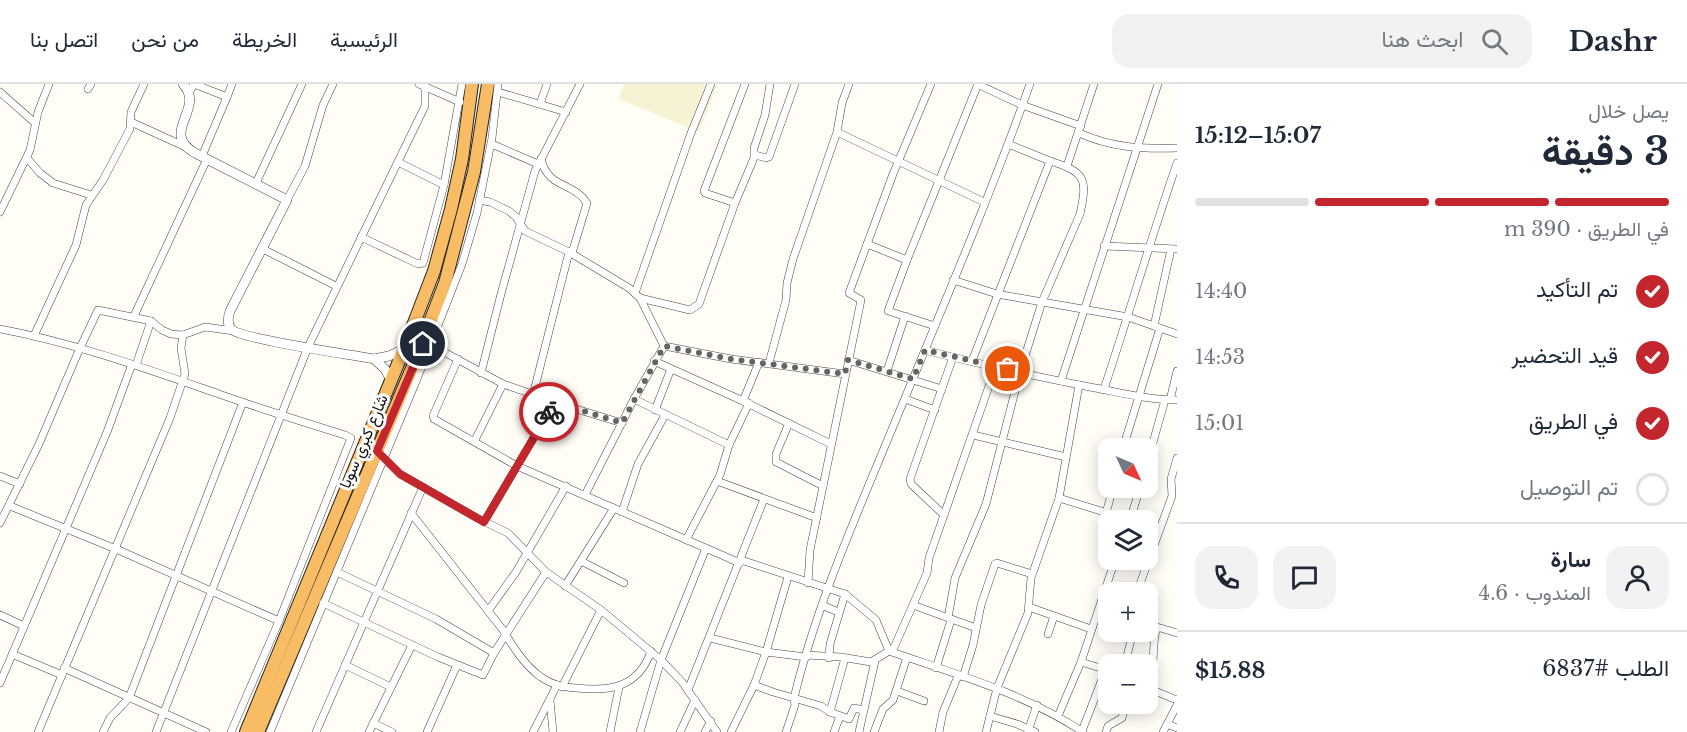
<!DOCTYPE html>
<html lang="ar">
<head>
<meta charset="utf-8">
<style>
  body { margin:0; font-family:"Libre Baskerville",Vazirmatn,serif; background:#f2f2f3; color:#1f2937; direction:rtl; height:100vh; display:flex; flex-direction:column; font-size:22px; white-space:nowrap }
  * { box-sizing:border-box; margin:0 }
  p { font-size:20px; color:#747a83 }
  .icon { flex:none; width:33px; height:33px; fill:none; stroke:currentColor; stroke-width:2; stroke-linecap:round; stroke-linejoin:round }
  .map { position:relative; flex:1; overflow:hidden; direction:ltr }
  .side { display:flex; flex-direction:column; background:#fff; width:510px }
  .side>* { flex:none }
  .needle { width:39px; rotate:134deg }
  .controls { position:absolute; left:1098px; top:354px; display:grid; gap:12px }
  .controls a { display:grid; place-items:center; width:60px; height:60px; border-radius:12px; background:#fff; box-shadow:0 3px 15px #0003; font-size:30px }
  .pin { position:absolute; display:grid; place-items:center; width:51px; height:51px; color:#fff; margin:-26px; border:3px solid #fff; border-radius:50%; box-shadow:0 2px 6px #0007 }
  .courier { position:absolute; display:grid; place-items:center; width:60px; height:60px; margin:-30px; border:4px solid #c4262e; border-radius:50%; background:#fff; color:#222; box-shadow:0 2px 8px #0007 }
  .head em { font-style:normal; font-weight:700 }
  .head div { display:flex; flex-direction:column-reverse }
  .head { display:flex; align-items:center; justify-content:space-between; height:102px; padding:0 18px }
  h1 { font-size:39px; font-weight:700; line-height:45px }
  .bar { display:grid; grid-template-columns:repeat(4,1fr); gap:9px 6px; align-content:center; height:72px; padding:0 18px }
  .bar i { height:8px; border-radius:4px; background:#e0e1e3 }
  .bar .on { background:#c4262e }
  .bar p { grid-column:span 4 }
  .line { display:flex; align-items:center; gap:15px; padding:0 18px; border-top:2px solid #e0e1e3 }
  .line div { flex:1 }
  .round { display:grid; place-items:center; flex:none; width:63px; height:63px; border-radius:18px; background:#f2f2f3 }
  ol { padding:0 18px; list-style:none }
  li { display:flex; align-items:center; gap:18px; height:66px }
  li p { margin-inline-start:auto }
  li .icon { padding:6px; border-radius:50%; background:#c4262e; color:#fff; stroke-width:4 }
  li:last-child { color:#747a83 }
  li i { width:33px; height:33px; border:3px solid #e0e1e3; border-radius:50% }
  header { display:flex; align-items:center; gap:36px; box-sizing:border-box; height:84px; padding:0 30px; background:#fff; border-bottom:2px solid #e0e1e3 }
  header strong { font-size:28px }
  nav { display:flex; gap:33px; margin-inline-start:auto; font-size:21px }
  .search { width:420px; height:54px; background:#f2f2f3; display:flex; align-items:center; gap:15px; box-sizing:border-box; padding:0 21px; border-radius:18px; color:#747a83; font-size:22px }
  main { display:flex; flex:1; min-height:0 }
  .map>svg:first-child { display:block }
</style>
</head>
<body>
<header>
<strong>Dashr</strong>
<div class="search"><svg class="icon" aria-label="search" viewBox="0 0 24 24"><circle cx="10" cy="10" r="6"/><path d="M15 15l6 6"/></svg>ابحث هنا</div>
<nav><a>الرئيسية</a><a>الخريطة</a><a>من نحن</a><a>اتصل بنا</a></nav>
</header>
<main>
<section class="side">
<div class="head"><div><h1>3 دقيقة</h1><p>يصل خلال</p></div><em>15:07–15:12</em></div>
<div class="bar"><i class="on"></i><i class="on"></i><i class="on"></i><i></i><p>في الطريق · 390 m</p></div>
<ol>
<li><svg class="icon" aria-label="check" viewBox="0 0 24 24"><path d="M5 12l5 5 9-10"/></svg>تم التأكيد<p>14:40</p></li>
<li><svg class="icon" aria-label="check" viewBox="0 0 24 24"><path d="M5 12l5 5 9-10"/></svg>قيد التحضير<p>14:53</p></li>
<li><svg class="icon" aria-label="check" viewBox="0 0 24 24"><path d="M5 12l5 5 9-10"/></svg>في الطريق<p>15:01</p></li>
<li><i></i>تم التوصيل</li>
</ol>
<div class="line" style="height:108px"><a class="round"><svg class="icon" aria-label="person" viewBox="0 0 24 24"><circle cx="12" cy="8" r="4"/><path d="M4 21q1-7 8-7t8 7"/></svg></a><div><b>سارة</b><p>المندوب · 4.6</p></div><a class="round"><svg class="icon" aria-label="chat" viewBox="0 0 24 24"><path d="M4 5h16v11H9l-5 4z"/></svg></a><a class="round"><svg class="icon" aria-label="phone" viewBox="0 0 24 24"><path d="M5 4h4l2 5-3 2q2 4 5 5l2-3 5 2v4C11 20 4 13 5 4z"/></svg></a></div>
<div class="line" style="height:78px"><div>الطلب #6837</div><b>$15.88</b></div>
</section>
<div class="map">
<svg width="1177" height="648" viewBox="0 0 1177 648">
  <rect width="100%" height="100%" fill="#fffdf5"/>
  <polygon fill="#f6f3d4" points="624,0 717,0 699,48 619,15"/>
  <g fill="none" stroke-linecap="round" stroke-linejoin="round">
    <g stroke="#444" stroke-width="8">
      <g id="minor">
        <polyline points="419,0 460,18"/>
        <polyline points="977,0 1022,21 1081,42"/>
        <polyline points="88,5 91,0"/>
        <polyline points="0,8 35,39"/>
        <polyline points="498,8 566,28"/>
        <polyline points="189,9 194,0 227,13 232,0"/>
        <polyline points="540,20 547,0"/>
        <polyline points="131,38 188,64"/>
        <polyline points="837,48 984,118"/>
        <path d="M 1079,49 C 1113,64 1141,65 1177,64"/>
        <polyline points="1008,60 1050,77"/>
        <polyline points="494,61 538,80"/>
        <polyline points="755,71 766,74 769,73 795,0"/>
        <polyline points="202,72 227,13"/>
        <polyline points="27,74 40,89 53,99 91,111"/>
        <path d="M 541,75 C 548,105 574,98 587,119 L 572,169"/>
        <polyline points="398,78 444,101"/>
        <polyline points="1067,82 1094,0"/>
        <polyline points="256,99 302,0"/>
        <polyline points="287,116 305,82 323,21 333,0"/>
        <polyline points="479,116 490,118 509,127 516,133 525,147 569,168 629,204 640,214 664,262"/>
        <polyline points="735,119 705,109 704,107 745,0"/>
        <polyline points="0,128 30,66 38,28 49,0"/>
        <polyline points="361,153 418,180 423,179 444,101 462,0"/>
        <polyline points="867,160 907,176 888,227 935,242"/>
        <polyline points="1104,162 1177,165"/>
        <polyline points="261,164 336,202"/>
        <polyline points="907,176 978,0"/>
        <polyline points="953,196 997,210 1128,233 1177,250"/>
        <polyline points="635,209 691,49 711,0"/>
        <polyline points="640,214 690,226 699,220 735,119 754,74 754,64 765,31 770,0"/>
        <polyline points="134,232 207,75"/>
        <polyline points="1154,242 1171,165"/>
        <path d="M 0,245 C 75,259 147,285 219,310 C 261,325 303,338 345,351 L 351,354 L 279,537 L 231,648"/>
        <polyline points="34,252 76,161 86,121 103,96 130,45 131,28 144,0"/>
        <polyline points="431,261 503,300 573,324 622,339"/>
        <polyline points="664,262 731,275 845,290"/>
        <path d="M 925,266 C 981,281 1039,293 1095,304 C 1122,309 1149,316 1177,316"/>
        <polyline points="458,275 433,332 434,335 517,382 740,479"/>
        <polyline points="848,276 942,305"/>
        <polyline points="654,277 743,317"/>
        <polyline points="759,278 743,317 831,360"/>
        <polyline points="769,279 786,216 787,199 793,175 837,48 842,19 849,0"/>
        <polyline points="136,281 151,237"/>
        <polyline points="887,287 905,232"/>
        <polyline points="481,289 501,210 535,87 580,0"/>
        <polyline points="1061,297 1158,0"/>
        <path d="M 1104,305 C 1129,230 1151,154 1177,79"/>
        <polyline points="533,311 569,168"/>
        <polyline points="634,315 729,361 749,319"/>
        <polyline points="905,315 935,326"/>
        <polyline points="1170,316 1177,287"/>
        <polyline points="655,326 671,285"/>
        <polyline points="789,339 776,370 776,378 823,402"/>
        <polyline points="973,351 1066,373"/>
        <polyline points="475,356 503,300"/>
        <polyline points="1123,364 1160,244"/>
        <polyline points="383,373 400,390 477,434 508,449 546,488 601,526 661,576 682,598 717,648"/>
        <polyline points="1148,376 1165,316"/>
        <polyline points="0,392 20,400"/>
        <polyline points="717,397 817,434"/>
        <polyline points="585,411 634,315 664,262"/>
        <polyline points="1059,414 1130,436"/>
        <polyline points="10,422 116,465 279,537"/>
        <polyline points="622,428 638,380 665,331"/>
        <path d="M 411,429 L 503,546 C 513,563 525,582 541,593 C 552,601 563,603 576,604 C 610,608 639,603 651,567"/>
        <polyline points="1106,429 1113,404"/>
        <polyline points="944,431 911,400 910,395 953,273"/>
        <polyline points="1130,436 1140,404"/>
        <polyline points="484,438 555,318"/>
        <polyline points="0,439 39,360 80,264 98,226 151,237 162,246 171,250 183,251 205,243 234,247"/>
        <polyline points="686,456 720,391 729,361"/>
        <polyline points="741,476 845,510 876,536 889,567"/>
        <polyline points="581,477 624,499"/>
        <polyline points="337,488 436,535 494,569"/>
        <polyline points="808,499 810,466 861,216 849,209 893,90 931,0"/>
        <polyline points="565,502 614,424"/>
        <polyline points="1137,508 1172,412 1171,395 1177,374"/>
        <polyline points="323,519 438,573 483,591 494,569 546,488"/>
        <polyline points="822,521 838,528"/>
        <polyline points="913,521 976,544"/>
        <polyline points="1029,523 1091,545"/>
        <polyline points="488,527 516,488 566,402"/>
        <polyline points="0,531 24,542"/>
        <path d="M 948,534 L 955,494 L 986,420 L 1020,288 L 1042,218 L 1080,130 C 1088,94 1085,88 1050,77 L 972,277"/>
        <polyline points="1133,549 1153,555"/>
        <polyline points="1048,550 1054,532"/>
        <polyline points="710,554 766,568 806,573"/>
        <polyline points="892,568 927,489 929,474 996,282"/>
        <polyline points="12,570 62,591"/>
        <path d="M 806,571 L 841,573 L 871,578 L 889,567 C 955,590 1024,609 1083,648"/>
        <polyline points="829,574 830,560 845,510"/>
        <polyline points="1081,578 1107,586"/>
        <polyline points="1125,580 1133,548"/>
        <polyline points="345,581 391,603"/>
        <polyline points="64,584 206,648"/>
        <polyline points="936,584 951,536"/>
        <polyline points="963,593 973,561 981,521 995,480 997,479 1032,490"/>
        <polyline points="1148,598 1155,607 1177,616"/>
        <polyline points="0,599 107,348 132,280"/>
        <path d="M 1149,599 C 1156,580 1151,561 1157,543 L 1177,549"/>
        <polyline points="754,601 773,608 821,622 830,628 849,635 854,624 863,626"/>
        <polyline points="562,603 601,526"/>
        <polyline points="688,606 764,415"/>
        <polyline points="897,607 924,617"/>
        <polyline points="550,616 553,648"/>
        <polyline points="830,628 845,574"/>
        <polyline points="990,632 1017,640 1035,648"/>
        <polyline points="1058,632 1081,578 1115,476"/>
        <polyline points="373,639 392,648"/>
        <polyline points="1167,640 1177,644"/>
        <polyline points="1028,647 1037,621"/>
        <polyline points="1082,647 1106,585"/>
        <polyline points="38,648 170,334 185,290 181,264 183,251"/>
        <polyline points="103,648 110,634 129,614 243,318"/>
        <polyline points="156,648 308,263 425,22 425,0"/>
        <polyline points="270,648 417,295 462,180 477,129 492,54 498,0"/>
        <polyline points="316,648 423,403"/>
        <polyline points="369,648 412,561"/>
        <polyline points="427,648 457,581"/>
        <polyline points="533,648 557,601"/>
        <polyline points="610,648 619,603"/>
        <polyline points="640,648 661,576 706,464"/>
        <polyline points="680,648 695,616"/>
        <polyline points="705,648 711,637"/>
        <polyline points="731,648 754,601 766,568 788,493"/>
        <path d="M 786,648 L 795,621 L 794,614 C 816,523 854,437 890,350 C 938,234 988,118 1030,0"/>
        <polyline points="834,648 840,632"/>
        <polyline points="859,648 875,577"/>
        <polyline points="874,648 883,625 893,616 907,573"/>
        <polyline points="939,648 943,628 958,592"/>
        <polyline points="986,648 997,604 1028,529 1031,494 1059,414 1079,301"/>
        <polyline points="1106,648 1108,642 1122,634 1124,626 1123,620"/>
        <polyline points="1163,648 1177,621"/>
      </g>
    </g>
    <g stroke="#444" stroke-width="10">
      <g id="tertiary">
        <path d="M 183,0 C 206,25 159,48 195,69 L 287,116 L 230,227 C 228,233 227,240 231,245 C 240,255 354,271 374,275 L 389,272 L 404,265"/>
        <polyline points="374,275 385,285 391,296"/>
      </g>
    </g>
    <g stroke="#222" stroke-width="14">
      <g id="trunk">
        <polyline points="246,648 404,265 434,187 451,125 462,75 472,0"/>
        <polyline points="258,648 415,277 445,199 474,88 488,0"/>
      </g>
    </g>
    <use href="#minor" stroke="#fff" stroke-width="7"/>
    <use href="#tertiary" stroke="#fff" stroke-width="9"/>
    <use href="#trunk" stroke="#f7bc64" stroke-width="12"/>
  </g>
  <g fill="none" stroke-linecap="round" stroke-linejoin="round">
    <polyline stroke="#646461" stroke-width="6" stroke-dasharray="0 10.8" points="549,328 555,318 622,339 664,262 731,275 845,290 848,276 913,295 925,266 1008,285"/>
    <polyline stroke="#c4262e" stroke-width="8" points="423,260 377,367 400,390 484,438 549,328"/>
  </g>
  <g text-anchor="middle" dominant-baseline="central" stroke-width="6" stroke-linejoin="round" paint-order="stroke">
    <g font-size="16" fill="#111" stroke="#fff">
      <text transform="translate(363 357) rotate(-67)">شارع كبري سوبا</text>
    </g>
  </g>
</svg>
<div class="controls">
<a><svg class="needle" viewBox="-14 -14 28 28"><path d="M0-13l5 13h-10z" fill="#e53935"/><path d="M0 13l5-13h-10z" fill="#747a83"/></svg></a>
<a><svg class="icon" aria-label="layers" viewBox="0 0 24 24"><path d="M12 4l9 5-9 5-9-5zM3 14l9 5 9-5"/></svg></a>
<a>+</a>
<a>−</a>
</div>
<div class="pin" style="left:1008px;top:285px;background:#ea580c"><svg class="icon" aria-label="bag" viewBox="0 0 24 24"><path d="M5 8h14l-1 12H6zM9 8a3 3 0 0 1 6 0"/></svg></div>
<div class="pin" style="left:423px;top:260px;background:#1f2937"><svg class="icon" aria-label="home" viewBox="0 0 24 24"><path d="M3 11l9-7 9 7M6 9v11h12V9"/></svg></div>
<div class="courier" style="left:549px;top:328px"><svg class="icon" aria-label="bike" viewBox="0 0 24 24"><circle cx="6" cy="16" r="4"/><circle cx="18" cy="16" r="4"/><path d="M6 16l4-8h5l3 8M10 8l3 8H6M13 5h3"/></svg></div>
</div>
</main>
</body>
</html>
